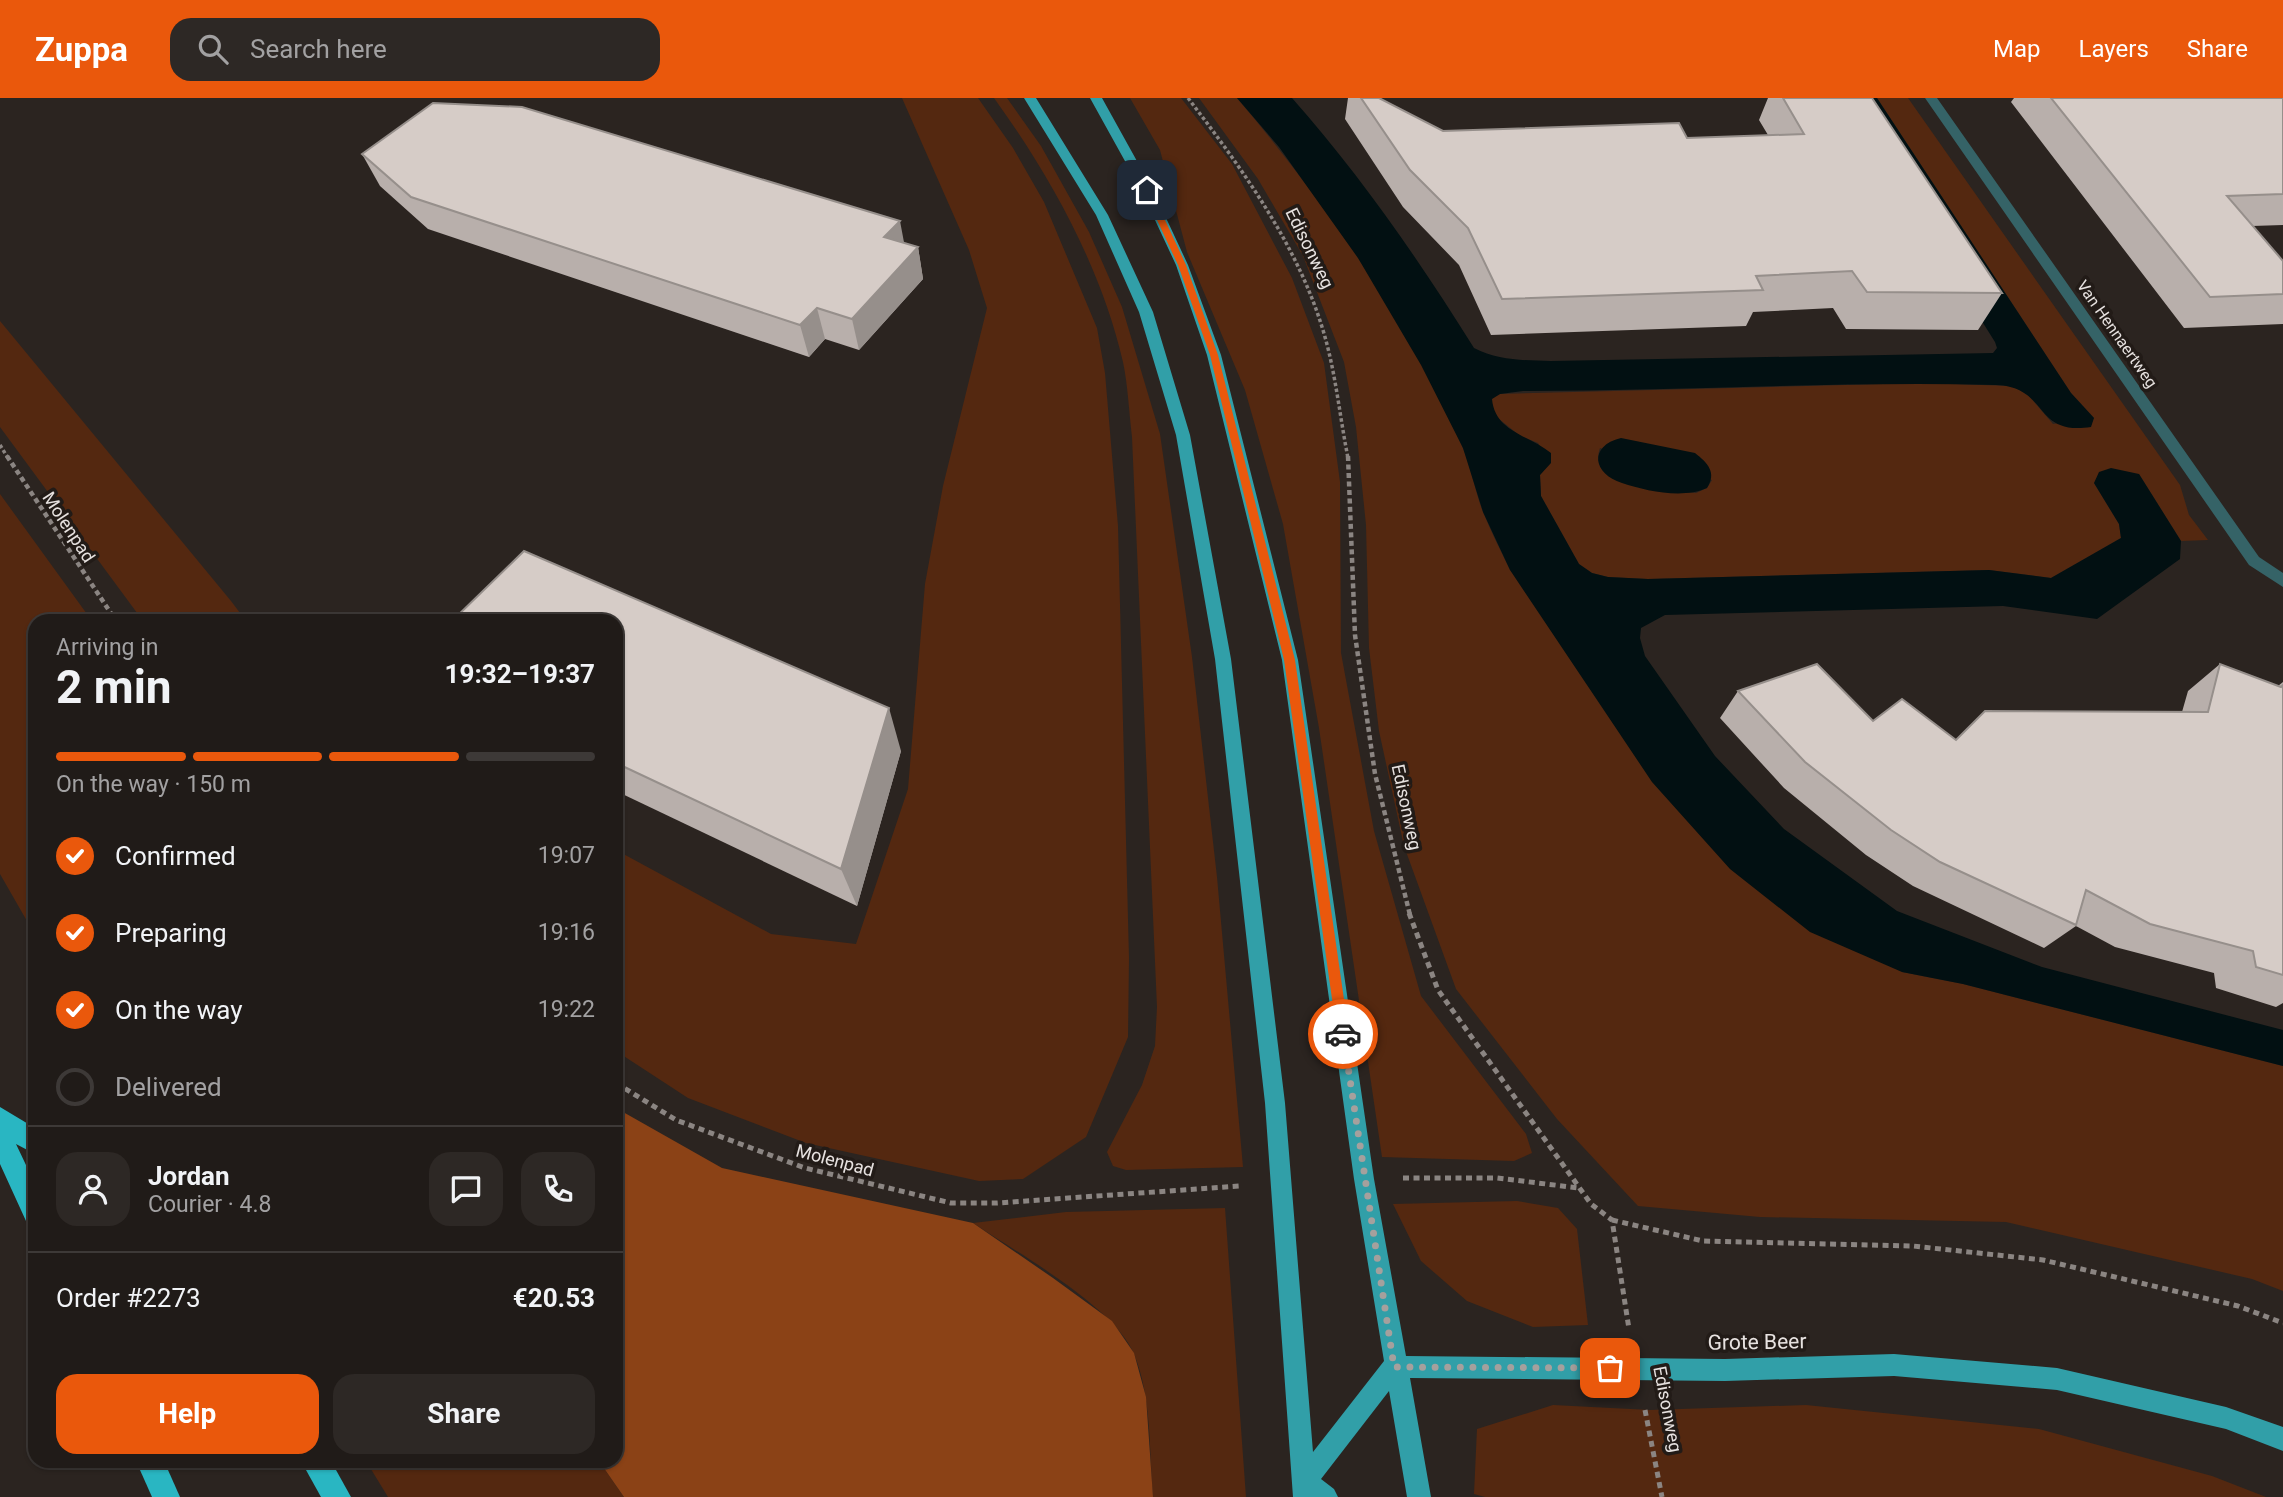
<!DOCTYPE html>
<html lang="en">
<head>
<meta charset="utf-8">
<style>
  body { margin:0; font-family:Roboto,sans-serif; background:#2d2825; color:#f1f3f6; height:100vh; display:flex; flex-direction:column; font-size:26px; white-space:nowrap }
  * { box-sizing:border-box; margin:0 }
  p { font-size:23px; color:#a2a1a2 }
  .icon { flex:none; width:38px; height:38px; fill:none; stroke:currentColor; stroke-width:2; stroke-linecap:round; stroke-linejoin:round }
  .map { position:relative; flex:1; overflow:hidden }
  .sheet { position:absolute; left:28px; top:516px; width:595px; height:854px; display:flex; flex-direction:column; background:#201b18; border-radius:21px; box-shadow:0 2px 5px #0004,0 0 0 2px #3d3937 }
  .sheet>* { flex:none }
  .pin { position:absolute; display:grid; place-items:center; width:60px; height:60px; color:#fff; margin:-30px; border-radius:14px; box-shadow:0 4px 10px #0006 }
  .courier { position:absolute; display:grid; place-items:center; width:70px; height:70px; margin:-35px; border:5px solid #ea580c; border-radius:50%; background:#fff; color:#222; box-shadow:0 2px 9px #0007 }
  .summary em { font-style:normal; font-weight:700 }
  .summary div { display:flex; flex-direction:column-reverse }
  .summary { display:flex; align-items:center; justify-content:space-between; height:119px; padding:0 28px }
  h1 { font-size:46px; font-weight:700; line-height:52px }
  .bar { display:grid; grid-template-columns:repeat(4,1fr); gap:10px 7px; align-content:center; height:84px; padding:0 28px }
  .bar i { height:9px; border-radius:5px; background:#3d3937 }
  .bar .on { background:#ea580c }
  .bar p { grid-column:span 4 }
  .line { display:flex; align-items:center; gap:18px; padding:0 28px; border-top:2px solid #3d3937 }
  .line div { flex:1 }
  .round { display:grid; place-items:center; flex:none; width:74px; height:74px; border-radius:21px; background:#2d2825 }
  ol { padding:0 28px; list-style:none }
  li { display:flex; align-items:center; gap:21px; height:77px }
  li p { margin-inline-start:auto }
  li .icon { padding:7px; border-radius:50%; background:#ea580c; color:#fff; stroke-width:4 }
  li:last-child { color:#a2a1a2 }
  li i { width:38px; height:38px; border:4px solid #3d3937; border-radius:50% }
  .primary-button { display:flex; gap:14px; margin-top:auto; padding:14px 28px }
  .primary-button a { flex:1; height:80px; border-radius:21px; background:#ea580c; color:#fff; font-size:28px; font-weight:700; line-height:80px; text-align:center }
  .primary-button a+a { background:#2d2825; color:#f1f3f6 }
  header { display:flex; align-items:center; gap:42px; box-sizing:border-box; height:98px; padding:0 35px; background:#ea580c; color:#fff }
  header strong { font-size:33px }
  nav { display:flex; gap:38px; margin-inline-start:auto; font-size:24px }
  .search { width:490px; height:63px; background:#2d2825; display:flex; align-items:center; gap:18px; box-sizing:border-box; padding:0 24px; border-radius:21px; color:#a2a1a2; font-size:26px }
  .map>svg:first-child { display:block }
</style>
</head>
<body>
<header>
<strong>Zuppa</strong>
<div class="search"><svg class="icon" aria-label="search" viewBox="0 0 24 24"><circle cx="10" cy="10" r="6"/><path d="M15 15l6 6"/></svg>Search here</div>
<nav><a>Map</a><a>Layers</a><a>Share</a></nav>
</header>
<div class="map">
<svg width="2283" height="1399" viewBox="0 0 2283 1399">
  <rect width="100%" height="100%" fill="#2b2420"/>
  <g fill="#542810" fill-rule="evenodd">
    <polygon points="902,0 978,0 1013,50 1044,104 1097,230 1105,275 1118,428 1129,860 1128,939 1086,1039 1023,1081 979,1083 806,1045 688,1000 616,953 616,752 771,836 856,846 908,691 925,486 943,388 987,210 969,152"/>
    <path d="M 994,0 L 1007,0 L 1041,48 L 1089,134 L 1122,209 L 1160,336 L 1192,559 L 1217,779 L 1243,1069 L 1126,1072 L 1113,1068 L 1107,1054 L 1142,987 L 1155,948 L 1157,909 L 1132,339 C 1129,314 1128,288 1123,264 C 1101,169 1051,79 994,0 Z"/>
    <polygon points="1130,0 1181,0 1232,66 1292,180 1324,265 1340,384 1341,555 1374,733 1421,898 1526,1036 1532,1055 1514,1063 1382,1059 1319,630 1283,426 1245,292 1187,154 1160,52"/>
    <path d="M 1199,0 L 1237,0 C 1325,104 1407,222 1462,348 C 1471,369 1475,393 1483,414 C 1491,434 1501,453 1510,472 L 1902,874 L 1963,886 L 2283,968 L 2283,1193 L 2252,1181 L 2006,1124 L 1760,1119 L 1638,1108 L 1557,1021 L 1456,891 L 1404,748 L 1379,633 L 1369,550 L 1366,427 L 1356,329 L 1344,264 L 1303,158 L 1258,81 Z"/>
    <path d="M 1877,0 L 1908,0 L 2180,387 L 2189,417 L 2208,442 L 2181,443 L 2139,376 L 2094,385 L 2119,426 L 2121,440 L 2051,480 L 1989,472 L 1648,481 L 1608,479 L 1592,475 L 1579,466 L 1541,398 L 1540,377 L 1550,365 L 1538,345 L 1520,338 L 1493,316 L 1491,301 L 1500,296 L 1920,285 L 2013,288 L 2029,298 L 2053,326 L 2094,320 L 2071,295 ZM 1600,350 L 1712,382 L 1707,390 L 1696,395 C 1670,392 1585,392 1600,350 Z"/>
    <polygon points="0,223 231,503 246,523 143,523 0,329"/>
    <polygon points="0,396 92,523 35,523 35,837 0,776"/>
    <polygon points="1517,1103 1558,1110 1577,1131 1588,1227 1533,1229 1467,1203 1421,1163 1393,1106"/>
    <path d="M 1225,1110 L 1246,1399 L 1153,1399 C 1149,1352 1152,1299 1134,1256 C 1115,1209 1016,1154 973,1125 L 1066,1114 Z"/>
    <polygon points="1553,1307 1650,1312 1806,1307 2039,1331 2212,1378 2266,1399 1485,1399 1474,1396 1477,1331"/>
    <polygon points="366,1363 599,1363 624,1399 388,1399"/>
  </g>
  <polygon fill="#8b4216" points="616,1010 722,1070 973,1125 1053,1180 1112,1223 1134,1255 1146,1299 1153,1399 624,1399 599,1363 616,1363"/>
  <g fill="#021012">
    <path d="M 1237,0 L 1292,0 C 1361,78 1419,162 1474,250 C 1499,263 1524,262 1551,263 L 1993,255 L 1997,250 L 1995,244 L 1842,0 L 1877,0 L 2071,295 L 2094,320 L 2091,329 C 2032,338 2050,289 1996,287 C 1839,283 1681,293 1523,293 L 1500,296 L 1492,301 C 1495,334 1529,337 1551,355 L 1551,365 L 1540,377 L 1541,398 L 1579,466 L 1592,475 L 1608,479 L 1648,481 L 1989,472 L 2051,480 L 2121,440 L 2119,426 L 2094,385 L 2099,374 L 2111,370 L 2139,376 L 2181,443 L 2180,461 L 2097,521 L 2003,508 L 1665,517 L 1641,530 L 1640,540 L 1645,558 L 1715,658 L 1784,731 L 1897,813 L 2042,869 L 2283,932 L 2283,968 L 1963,886 L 1902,874 L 1810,834 L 1730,771 L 1652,684 L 1510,472 L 1483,414 L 1463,350 L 1421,267 L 1358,160 L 1279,49 Z"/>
    <path d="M 1621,340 L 1695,355 C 1708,365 1717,375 1707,390 C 1683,401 1646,393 1622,385 C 1593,376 1588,348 1621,340 Z"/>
  </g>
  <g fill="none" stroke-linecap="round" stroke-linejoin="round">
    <g stroke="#8b8582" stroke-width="3.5" stroke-dasharray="3.5 2.5" stroke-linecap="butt">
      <path d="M 1188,0 C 1243,72 1300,150 1325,239 C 1336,278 1340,320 1348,360"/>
      <polyline points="0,347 8,360"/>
    </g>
    <g stroke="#8b8582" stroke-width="4.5" stroke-dasharray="5 3.5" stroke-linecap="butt">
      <polyline points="7,358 116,523"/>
      <polyline points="1348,358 1355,537 1375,676 1410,817"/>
    </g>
    <g stroke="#8b8582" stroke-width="5" stroke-dasharray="6 4.5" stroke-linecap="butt">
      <polyline points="1409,815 1438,892 1591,1106 1612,1122 1629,1231"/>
      <polyline points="616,985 676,1022 805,1070 951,1105 997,1105 1240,1088"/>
      <polyline points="1403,1080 1497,1080 1579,1090"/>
      <polyline points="1612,1122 1703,1143 1913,1148 2043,1162 2238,1208 2283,1225"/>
      <polyline points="1645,1312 1662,1399"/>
    </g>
    <polygon fill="#356367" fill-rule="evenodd" points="1925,0 1937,0 2259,459 2283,475 2283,489 2249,467"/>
    <polygon fill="#319fa8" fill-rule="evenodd" points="1024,0 1036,0 1108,117 1153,214 1190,337 1231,561 1285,1005 1313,1354 1384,1263 1354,1081 1282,562 1207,257 1176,167 1141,92 1090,0 1102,0 1153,92 1188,167 1221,257 1298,562 1374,1081 1406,1258 1725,1261 1894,1256 2057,1270 2226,1309 2283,1329 2283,1353 2226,1331 2057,1292 1894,1278 1725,1283 1410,1280 1431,1399 1407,1399 1389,1293 1321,1381 1334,1391 1338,1399 1293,1399 1265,1005 1215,561 1176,337 1139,214 1096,117"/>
    <g fill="#29b6c2" fill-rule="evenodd">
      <polygon points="0,1009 35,1030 35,1056 16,1046 35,1086 35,1127 26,1123 0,1066"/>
      <polygon points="136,1363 164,1363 180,1399 152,1399"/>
      <polygon points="301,1363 331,1363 351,1399 321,1399"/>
    </g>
  </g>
  <g fill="#b8afab">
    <polygon points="1348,0 1379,0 1443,33 1687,40 1768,37 1759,22 1768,0 1872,0 2002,195 1978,232 1846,231 1833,210 1753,214 1746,228 1491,237 1459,167 1403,109 1345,21"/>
    <polygon points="2014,0 2283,0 2283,127 2252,128 2283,163 2283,226 2184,230 2011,4"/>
    <polygon points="362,56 904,145 918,149 923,181 859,252 825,241 809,259 428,131 380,88"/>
    <polygon points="616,523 901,653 857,808 616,693"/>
    <polygon points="2220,566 2278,588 2283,584 2283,905 2276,909 2216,890 2214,875 2115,849 2076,828 2044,850 1913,788 1866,757 1784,690 1720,620 1738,593 1956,642 2182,614 2188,593"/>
  </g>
  <g fill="#968f8b">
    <polygon points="900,123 906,155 884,139"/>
    <polygon points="918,149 923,181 859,252 852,221"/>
    <polygon points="817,210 825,241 809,259 800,227"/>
    <polygon points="889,610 901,653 857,808 841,771"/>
  </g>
  <g fill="#d6ccc7" stroke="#968f8b" stroke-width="2">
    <polygon points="1361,0 1379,0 1443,33 1679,25 1687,40 1804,36 1783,0 1872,0 2002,195 1867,194 1852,173 1756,178 1763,192 1502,201 1468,130 1410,72"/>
    <polygon points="2051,0 2283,0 2283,96 2227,98 2283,163 2283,196 2210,199"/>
    <polygon points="433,5 522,9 900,123 884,139 918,149 852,221 817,210 800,227 411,99 362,56"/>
    <polygon points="524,453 889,610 841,771 616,665 616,523 452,523"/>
    <polygon points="1817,566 1873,623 1902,601 1956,642 1985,613 2208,614 2220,566 2281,589 2283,587 2283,877 2256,869 2253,853 2150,826 2086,792 2076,827 1940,764 1891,732 1805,664 1738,593"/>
  </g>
  <polygon fill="#ea580c" points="1147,89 1151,92 1186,167 1218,257 1295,562 1349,936 1343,942 1337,936 1284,562 1210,257 1178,167 1143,92"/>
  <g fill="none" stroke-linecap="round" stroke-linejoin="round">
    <polyline stroke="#a5a09d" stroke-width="7" stroke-dasharray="0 12.6" points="1343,936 1394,1269 1610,1270"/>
  </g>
  <g text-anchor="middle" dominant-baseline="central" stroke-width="7" stroke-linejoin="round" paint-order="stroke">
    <g font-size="16" fill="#e7e2e0" stroke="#221b17">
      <text transform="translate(2117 236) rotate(55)">Van Hennaertweg</text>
    </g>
    <g font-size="18" fill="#e7e2e0" stroke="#221b17">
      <text transform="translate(1310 150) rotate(64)">Edisonweg</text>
      <text transform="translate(69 429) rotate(57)">Molenpad</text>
      <text transform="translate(1407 709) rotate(78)">Edisonweg</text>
      <text transform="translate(835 1062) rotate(15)">Molenpad</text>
      <text transform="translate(1668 1311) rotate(79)">Edisonweg</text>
    </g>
    <g font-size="21" fill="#e7e2e0" stroke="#221b17">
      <text transform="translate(1757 1244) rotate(-1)">Grote Beer</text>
    </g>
  </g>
</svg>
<div class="pin" style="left:1610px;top:1270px;background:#ea580c"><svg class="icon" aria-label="bag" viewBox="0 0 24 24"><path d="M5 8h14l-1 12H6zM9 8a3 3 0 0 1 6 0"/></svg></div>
<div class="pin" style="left:1147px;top:92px;background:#1f2937"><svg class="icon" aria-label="home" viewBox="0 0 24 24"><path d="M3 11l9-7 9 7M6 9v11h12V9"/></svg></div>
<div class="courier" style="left:1343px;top:936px"><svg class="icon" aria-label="car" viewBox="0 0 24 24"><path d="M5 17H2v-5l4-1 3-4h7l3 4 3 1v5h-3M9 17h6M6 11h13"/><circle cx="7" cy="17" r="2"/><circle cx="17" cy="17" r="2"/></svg></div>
<section class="sheet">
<div class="summary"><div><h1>2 min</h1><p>Arriving in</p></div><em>19:32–19:37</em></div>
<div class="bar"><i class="on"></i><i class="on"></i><i class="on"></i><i></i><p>On the way · 150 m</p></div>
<ol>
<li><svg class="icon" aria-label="check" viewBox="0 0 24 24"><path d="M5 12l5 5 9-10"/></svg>Confirmed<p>19:07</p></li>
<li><svg class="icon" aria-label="check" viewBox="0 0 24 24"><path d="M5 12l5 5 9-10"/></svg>Preparing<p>19:16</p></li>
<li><svg class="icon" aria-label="check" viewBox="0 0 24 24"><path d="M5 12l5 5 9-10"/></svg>On the way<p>19:22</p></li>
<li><i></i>Delivered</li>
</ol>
<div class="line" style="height:126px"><a class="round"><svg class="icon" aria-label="person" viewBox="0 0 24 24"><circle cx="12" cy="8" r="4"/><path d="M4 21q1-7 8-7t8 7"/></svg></a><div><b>Jordan</b><p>Courier · 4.8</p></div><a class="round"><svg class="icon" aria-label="chat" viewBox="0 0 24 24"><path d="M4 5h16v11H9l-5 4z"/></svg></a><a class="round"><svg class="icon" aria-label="phone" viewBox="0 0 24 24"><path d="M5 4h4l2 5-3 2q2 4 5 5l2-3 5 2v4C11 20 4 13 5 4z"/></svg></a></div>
<div class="line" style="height:91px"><div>Order #2273</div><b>€20.53</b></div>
<div class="primary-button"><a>Help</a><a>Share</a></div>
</section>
</div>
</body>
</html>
